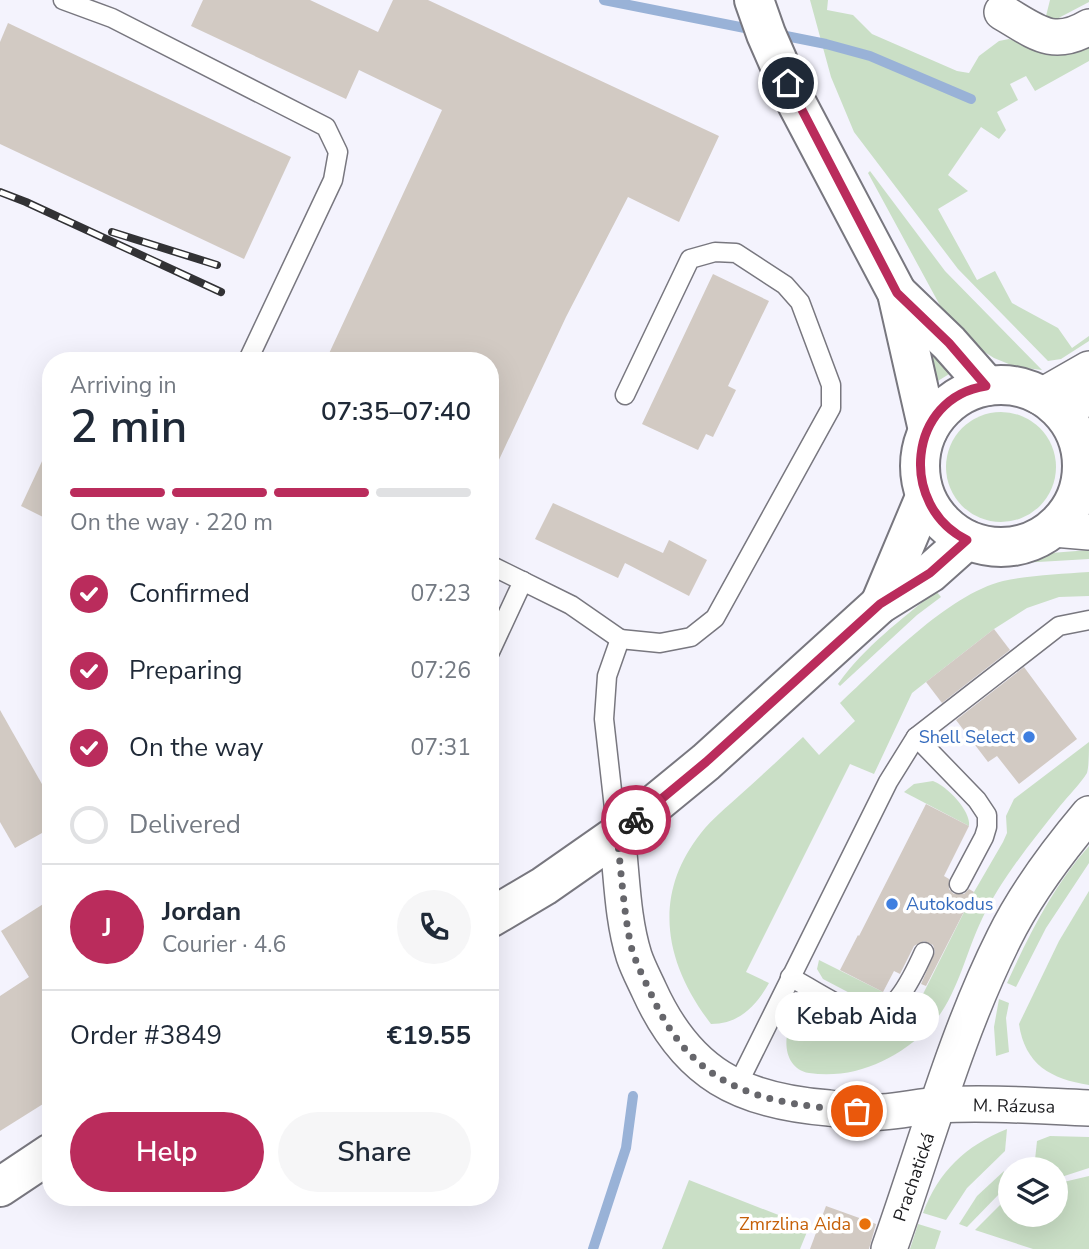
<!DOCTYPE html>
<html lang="en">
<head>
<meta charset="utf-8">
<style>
  body { margin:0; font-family:"Nunito Sans",sans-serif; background:#f6f6f7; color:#1f2937; height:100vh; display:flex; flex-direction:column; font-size:26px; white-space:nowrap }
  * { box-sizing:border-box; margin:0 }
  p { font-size:23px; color:#747a83 }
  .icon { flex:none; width:38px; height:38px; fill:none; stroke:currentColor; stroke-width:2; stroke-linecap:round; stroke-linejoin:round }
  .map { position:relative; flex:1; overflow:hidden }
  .sheet { position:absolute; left:42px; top:352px; width:457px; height:854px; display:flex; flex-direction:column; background:#fff; border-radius:28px; box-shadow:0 7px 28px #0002 }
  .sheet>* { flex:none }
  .fabs { position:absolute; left:998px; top:1157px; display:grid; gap:14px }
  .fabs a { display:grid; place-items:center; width:70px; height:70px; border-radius:50%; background:#fff; box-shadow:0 7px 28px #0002; font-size:35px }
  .pin { position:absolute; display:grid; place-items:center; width:60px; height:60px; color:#fff; margin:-30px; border:4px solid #fff; border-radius:50%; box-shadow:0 2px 7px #0007 }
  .courier { position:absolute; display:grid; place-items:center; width:70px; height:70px; margin:-35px; border:5px solid #ba2c5c; border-radius:50%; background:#fff; color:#222; box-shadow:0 2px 9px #0007 }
  .bubble { position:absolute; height:49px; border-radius:24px; background:#fff; box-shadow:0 7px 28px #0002; font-size:23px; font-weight:600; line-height:49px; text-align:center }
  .head em { font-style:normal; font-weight:600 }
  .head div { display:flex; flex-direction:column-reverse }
  .head { display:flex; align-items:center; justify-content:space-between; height:119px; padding:0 28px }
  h1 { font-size:46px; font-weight:600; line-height:52px }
  .bar { display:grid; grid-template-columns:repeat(4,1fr); gap:10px 7px; align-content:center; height:84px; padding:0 28px }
  .bar i { height:9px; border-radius:5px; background:#e0e1e3 }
  .bar .on { background:#ba2c5c }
  .bar p { grid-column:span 4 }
  .line { display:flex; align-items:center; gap:18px; padding:0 28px; border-top:2px solid #e0e1e3 }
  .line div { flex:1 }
  .round { display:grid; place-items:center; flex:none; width:74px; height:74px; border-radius:37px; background:#f6f6f7 }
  ol { padding:0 28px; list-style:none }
  li { display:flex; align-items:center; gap:21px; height:77px }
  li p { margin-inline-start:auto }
  li .icon { padding:7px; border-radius:50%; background:#ba2c5c; color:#fff; stroke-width:4 }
  li:last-child { color:#747a83 }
  li i { width:38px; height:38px; border:4px solid #e0e1e3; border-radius:50% }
  .cta { display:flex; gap:14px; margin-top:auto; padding:14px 28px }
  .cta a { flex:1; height:80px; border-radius:42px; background:#ba2c5c; color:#fff; font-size:28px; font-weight:600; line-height:80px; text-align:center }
  .cta a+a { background:#f6f6f7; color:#1f2937 }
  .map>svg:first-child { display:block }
</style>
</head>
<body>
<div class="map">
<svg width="1089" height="1249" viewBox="0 0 1089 1249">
  <rect width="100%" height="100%" fill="#f4f3fd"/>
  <g fill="#cadfc6">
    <polygon points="810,0 828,0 827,10 853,15 872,34 957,71 969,73 979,56 999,41 1009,39 1050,54 1089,43 1089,61 1035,91 1026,76 1010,84 1018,100 997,112 1006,130 999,139 981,127 948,175 968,191 938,209 977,280 995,271 1012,303 1058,328 1072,348 1089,336 1089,341 1061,359 1048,361 958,269 854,132 831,77"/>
    <polygon points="1050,0 1089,0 1089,2 1049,23 1046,16"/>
    <polygon points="870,171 945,271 1042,370 1016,367 994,358 967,341 943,311 868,173"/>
    <polygon points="916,332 954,371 933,384"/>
    <circle cx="1001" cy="467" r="55"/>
    <polygon points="1089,550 1089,559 1021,563 1051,553"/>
    <path d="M 1089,572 L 1089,596 L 1059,597 L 1027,608 L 994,629 L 926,682 L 912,693 L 874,774 L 850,764 L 746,972 L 769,983 C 756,1006 739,1024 711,1024 C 665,964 651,896 701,833 C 712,819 727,807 740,795 C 761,776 782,757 803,737 L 819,755 L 855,721 L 840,703 C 882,664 947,595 1003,581 C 1031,575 1061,574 1089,572 Z"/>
    <path d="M 936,591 L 941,597 L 917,615 L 840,686 L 838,684 C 865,646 901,620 936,591 Z"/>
    <path d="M 1089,742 C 1089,750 1089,766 1087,773 C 1080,784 1069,795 1060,806 C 1032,841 1001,879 982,919 C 965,954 957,999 929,1028 C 898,1059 854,1080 809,1073 C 778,1068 781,1020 805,1008 L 821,1009 L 871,1028 L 891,1024 L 917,1006 L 974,892 L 1003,842 L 1007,833 L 1006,816 L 1014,799 Z"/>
    <path d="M 933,781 C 947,786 971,811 969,826 L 904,792 L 914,784 Z"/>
    <path d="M 1089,846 L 1089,863 L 1046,928 L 1016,987 L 1007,983 C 1029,935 1053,886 1089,846 Z"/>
    <path d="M 1089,891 L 1089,1085 C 1051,1079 1025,1065 1019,1024 L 1059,941 Z"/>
    <polygon points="819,960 883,992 877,999 863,1000 823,979 817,969"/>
    <polygon points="999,999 1009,1003 1006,1018 1009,1052 996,1056 994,1027"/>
    <path d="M 1007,1129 L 1005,1151 L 967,1188 L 946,1220 L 923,1213 C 939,1171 965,1146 1007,1129 Z"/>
    <polygon points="1050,1136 1089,1137 1089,1168 1055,1179 1055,1169 1034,1169 1037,1141"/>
    <polygon points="1004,1171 1001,1192 967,1227 959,1224 977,1196"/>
    <polygon points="1089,1176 1089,1249 1033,1249 975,1230 1007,1198 1010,1199 1010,1214 1055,1214 1055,1184"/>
    <polygon points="689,1180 809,1227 800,1249 662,1249"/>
    <polygon points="918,1224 941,1231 935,1249 910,1249"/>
  </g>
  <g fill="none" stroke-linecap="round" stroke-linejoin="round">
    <g stroke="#99b2d7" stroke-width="10">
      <polyline points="604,0 755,30"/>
      <polyline points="776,34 826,44 870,56 971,99"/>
      <polyline points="593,1249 626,1148 633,1096"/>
    </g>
  </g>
  <g fill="#d2cac3">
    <polygon points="203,0 310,0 378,32 393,0 428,0 719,136 679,222 628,197 566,317 490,479 490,360 326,360 442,110 359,70 346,99 191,26"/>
    <polygon points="8,23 291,157 244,259 0,144 0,42"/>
    <polygon points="713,274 769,301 728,386 736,390 713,437 706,434 698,450 642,424"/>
    <polygon points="51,442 51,521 21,506"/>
    <polygon points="553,503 663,553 669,540 707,560 689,596 625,563 618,578 535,539"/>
    <polygon points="994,629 1010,650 942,703 926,682"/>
    <polygon points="1024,667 1077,739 1019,784 997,756 988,762 956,720"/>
    <polygon points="0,710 51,800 51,828 15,848 0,822"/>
    <polygon points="926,804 969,826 944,876 949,879 949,889 954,894 964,894 969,889 974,892 926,986 921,984 935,952 933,945 924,941 914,946 900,974 894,971 883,992 840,970 858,935 859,936"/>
    <polygon points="51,899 51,1099 0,1131 0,996 29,977 1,931"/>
    <polygon points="826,1206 876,1224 869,1249 810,1249"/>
  </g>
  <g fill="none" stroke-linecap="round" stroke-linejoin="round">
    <g stroke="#78777f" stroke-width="21">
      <g id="lane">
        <polyline points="63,0 112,18 326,127 338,152 333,180 248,360"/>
        <polyline points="490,565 571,605 620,639"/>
        <polyline points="490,652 523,581"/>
        <polyline points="916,737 977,800 987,815 987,827 984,837 959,884"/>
        <polyline points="617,835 604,719 607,676 620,639 660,643 691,637 715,618 831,408 831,385 800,302 785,285 736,253 715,252 690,259 625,395"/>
        <path d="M 790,977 C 865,1018 882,1045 924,952"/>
        <polyline points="736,1088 888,782 916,737 1059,626 1089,620"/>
      </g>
    </g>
    <g stroke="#78777f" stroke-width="38">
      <g id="street">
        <path d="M 1002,12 C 1035,31 1052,49 1089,27"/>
        <polyline points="1040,397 1089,369"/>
        <polyline points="1066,418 1089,387"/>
        <polyline points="1082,462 1089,469"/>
        <polyline points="1054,529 1089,532"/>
        <path d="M 617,835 C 622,875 622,918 634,956 C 638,968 644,979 649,990 C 687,1074 740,1101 829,1108 C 846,1110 865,1113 882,1112 C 901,1111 921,1106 940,1105 C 989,1102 1040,1106 1089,1108"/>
        <path d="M 889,1249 C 926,1145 955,1036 1004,938 C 1026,893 1057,852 1089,814"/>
      </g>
    </g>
    <g stroke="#78777f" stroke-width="42">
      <g id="secondary">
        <polyline points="754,0 766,34 794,98 897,293 928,430"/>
        <polyline points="897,293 949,343 987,386"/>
        <circle cx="1001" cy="466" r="81"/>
        <polyline points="880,604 925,497"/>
        <polyline points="490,918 544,886 617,835 706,762 880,604 930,573 967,540"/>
        <polyline points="0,1187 51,1153"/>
      </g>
    </g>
    <use href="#lane" stroke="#fff" stroke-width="18"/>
    <use href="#street" stroke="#fff" stroke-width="35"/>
    <use href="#secondary" stroke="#fff" stroke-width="38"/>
    <g stroke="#323235" stroke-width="8">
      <g id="rail">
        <polyline points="0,192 26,202 221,292"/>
        <polyline points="112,232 217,265"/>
      </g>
    </g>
    <use href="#rail" stroke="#fff" stroke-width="5" stroke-dasharray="16" stroke-linecap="butt"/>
  </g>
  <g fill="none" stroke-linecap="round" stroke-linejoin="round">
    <path stroke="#66666b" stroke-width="7" stroke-dasharray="0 12.6" d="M 636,820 L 617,835 C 621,869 623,903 629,936 C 632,957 643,976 652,996 C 695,1091 762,1103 857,1111"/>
    <path stroke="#ba2c5c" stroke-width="9" d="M 636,820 L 706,762 L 880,604 L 930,573 L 967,540 C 898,506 907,398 986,386 L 949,343 L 897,293 L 788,83"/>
  </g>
  <g fill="#3f7fe0" stroke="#fff" stroke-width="2.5">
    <circle cx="1029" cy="737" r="7"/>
    <circle cx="892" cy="904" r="7"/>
  </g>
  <circle fill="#e8710a" stroke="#fff" stroke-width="2.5" cx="865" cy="1224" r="7"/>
  <g text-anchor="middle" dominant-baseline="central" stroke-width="7" stroke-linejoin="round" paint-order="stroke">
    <g font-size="18" fill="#366cbe" stroke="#fff" text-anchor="end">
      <text x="1015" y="737">Shell Select</text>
      <text x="906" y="904" text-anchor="start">Autokodus</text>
    </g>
    <g font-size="18" fill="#1a1a1d" stroke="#fff">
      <text transform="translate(1014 1106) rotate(1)">M. Rázusa</text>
      <text transform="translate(914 1177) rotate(-71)">Prachatická</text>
    </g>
    <g font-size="18" fill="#c56008" stroke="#fff" text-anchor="end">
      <text x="851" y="1224">Zmrzlina Aida</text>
    </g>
  </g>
</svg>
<div class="fabs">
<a><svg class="icon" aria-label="layers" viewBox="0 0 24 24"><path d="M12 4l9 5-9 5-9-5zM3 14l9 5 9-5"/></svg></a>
</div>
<div class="pin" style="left:857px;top:1111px;background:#ea580c"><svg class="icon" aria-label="bag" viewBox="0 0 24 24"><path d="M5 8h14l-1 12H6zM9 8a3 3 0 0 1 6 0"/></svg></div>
<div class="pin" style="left:788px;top:83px;background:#1f2937"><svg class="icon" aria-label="home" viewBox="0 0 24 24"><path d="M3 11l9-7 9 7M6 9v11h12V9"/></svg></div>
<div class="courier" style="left:636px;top:820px"><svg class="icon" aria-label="bike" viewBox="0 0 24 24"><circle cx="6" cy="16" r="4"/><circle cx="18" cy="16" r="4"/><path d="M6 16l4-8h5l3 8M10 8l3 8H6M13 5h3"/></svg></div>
<div class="bubble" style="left:775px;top:992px;width:164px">Kebab Aida</div>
<section class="sheet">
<div class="head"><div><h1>2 min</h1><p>Arriving in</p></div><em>07:35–07:40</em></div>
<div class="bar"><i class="on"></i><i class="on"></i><i class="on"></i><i></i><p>On the way · 220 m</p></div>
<ol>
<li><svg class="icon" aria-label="check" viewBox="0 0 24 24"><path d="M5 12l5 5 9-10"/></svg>Confirmed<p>07:23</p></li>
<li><svg class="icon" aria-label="check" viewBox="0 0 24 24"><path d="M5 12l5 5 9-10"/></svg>Preparing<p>07:26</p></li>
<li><svg class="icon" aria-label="check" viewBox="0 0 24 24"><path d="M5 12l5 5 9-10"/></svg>On the way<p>07:31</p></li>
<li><i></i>Delivered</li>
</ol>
<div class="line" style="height:126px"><b class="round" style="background:#ba2c5c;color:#fff">J</b><div><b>Jordan</b><p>Courier · 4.6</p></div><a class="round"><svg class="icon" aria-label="phone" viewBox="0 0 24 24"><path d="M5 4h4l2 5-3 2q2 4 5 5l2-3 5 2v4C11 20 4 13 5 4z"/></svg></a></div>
<div class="line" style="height:91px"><div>Order #3849</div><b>€19.55</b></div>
<div class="cta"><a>Help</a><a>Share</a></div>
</section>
</div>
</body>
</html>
